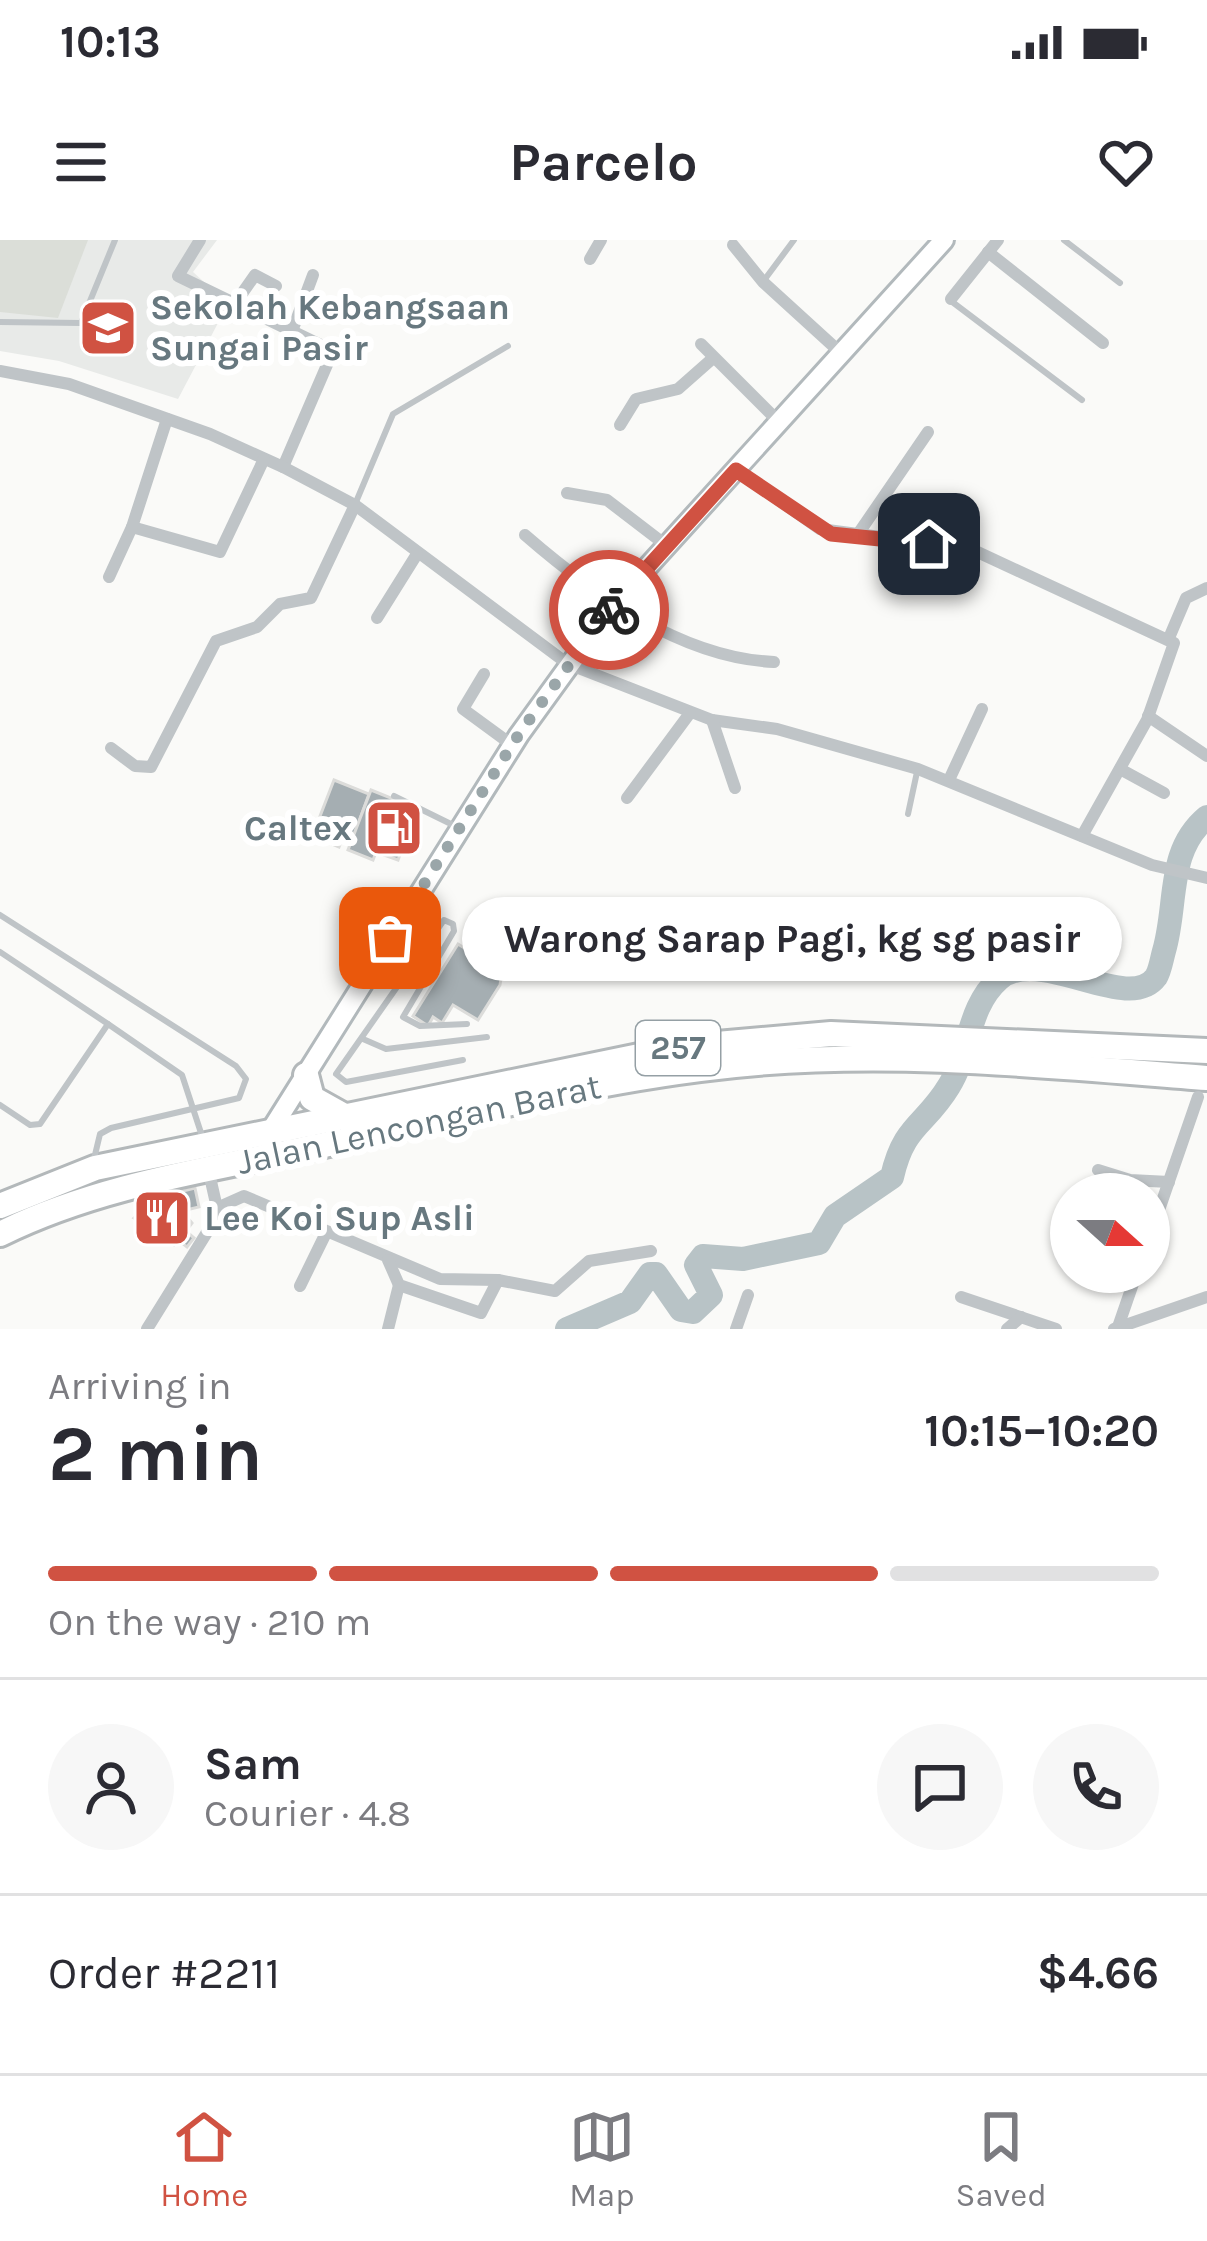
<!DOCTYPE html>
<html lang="en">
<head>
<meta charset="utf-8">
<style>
  body { margin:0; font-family:Karla,sans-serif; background:#f7f7f7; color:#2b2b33; height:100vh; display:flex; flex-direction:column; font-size:45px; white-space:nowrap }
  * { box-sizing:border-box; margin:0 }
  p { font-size:39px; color:#7c7c81 }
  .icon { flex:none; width:66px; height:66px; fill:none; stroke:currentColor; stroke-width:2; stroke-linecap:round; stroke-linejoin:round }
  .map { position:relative; height:1089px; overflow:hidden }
  .panel { display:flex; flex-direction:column; background:#fff; flex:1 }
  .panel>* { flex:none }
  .needle { width:78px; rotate:111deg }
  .fabs { position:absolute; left:1050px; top:933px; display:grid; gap:24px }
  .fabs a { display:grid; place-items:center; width:120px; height:120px; border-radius:50%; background:#fff; box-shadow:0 3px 9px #0004; font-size:60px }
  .pin { position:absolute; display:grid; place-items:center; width:102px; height:102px; color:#fff; margin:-51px; border-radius:24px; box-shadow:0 6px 18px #0006 }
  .courier { position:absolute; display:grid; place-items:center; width:120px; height:120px; margin:-60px; border:9px solid #d05242; border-radius:50%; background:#fff; color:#222; box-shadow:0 3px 15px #0007 }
  .bubble { position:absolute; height:84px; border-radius:42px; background:#fff; box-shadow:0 3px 9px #0004; font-size:39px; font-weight:700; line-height:84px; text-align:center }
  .summary em { font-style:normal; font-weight:700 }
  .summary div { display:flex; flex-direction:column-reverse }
  .summary { display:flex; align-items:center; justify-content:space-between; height:204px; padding:0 48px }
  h1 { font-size:78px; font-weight:700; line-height:90px }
  .bar { display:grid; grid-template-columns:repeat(4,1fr); gap:18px 12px; align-content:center; height:144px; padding:0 48px }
  .bar i { height:15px; border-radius:9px; background:#e1e1e2 }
  .bar .current { background:#d05242 }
  .bar p { grid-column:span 4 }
  .line { display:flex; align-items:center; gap:30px; padding:0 48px; border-top:3px solid #e1e1e2 }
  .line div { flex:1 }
  .round { display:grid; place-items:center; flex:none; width:126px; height:126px; border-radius:63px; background:#f7f7f7 }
  .status { display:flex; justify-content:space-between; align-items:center; height:84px; padding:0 60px; background:#fff; direction:ltr }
  .status svg { height:33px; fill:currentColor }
  header { display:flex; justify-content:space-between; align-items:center; height:156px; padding:0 48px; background:#fff; font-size:54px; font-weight:700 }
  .menu { display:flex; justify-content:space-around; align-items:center; height:168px; border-top:3px solid #e1e1e2; background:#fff; font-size:33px; color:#7c7c81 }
  .menu a { display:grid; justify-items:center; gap:6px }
  .menu .current { color:#d05242 }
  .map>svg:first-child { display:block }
</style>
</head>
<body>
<div class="status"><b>10:13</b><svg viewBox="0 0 49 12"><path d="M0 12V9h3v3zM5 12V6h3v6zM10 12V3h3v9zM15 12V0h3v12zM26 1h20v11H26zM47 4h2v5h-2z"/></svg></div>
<header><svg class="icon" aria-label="menu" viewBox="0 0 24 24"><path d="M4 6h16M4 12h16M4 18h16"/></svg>Parcelo<svg class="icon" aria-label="heart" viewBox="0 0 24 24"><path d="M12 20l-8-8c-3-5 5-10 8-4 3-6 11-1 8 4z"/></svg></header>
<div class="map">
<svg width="1207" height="1089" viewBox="0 0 1207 1089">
  <rect width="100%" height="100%" fill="#fafaf8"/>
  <polygon fill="#e8eae8" points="0,0 217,0 193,32 228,64 178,159 59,121 0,111"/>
  <polygon fill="#dbded8" points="0,0 88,0 58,78 0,72"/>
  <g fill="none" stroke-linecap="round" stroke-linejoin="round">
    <path stroke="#b8c3c6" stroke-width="24" d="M 567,1089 L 630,1062 L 650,1034 L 656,1034 L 681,1070 L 693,1072 L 711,1055 L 696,1025 L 703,1016 L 743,1019 L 819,1003 L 835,976 L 892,937 C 904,884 925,886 949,846 C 970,813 967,767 999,739 C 1039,704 1128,775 1156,737 C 1160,731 1162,718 1164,711 C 1178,663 1166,611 1207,577"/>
  </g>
  <g fill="#a5aeb2" stroke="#dcdcda" stroke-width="3">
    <polygon points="334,540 369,554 353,598 344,594 339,607 327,602 332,590 317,584"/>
    <polygon points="371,550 396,560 373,620 348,610"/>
    <polygon points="392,569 414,577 398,620 376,612"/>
    <polygon points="458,704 502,732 500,745 478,780 453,765 442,783 433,777 428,786 413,776"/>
    <polygon points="195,948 199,967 182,971 192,983 186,991 194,998 187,1007 178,1000 174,1005 134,978 149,964 162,970 167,964 178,968 175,953"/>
  </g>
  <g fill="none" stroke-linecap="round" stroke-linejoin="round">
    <g stroke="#b2b9bc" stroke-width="24">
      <polyline id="secondary" points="266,898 519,495 613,365 944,0"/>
    </g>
    <g stroke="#b3b8ba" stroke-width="30">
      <g id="highway">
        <polyline points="306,835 312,858 346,877"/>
        <polyline points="0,966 95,928 683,807 831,794 1207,811"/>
        <path d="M 0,994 C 101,944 215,929 324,905 C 459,876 596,839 735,825 C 891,809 1050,826 1207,838"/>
      </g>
    </g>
    <g stroke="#bfc4c7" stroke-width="6">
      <polyline points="1064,0 1120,43"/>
      <polyline points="765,39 794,0"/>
      <polyline points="951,61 1082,160"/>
      <polyline points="0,82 81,83 115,0"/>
      <polyline points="356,262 393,174 508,106"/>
      <polyline points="394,556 455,586"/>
      <polyline points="908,574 917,532"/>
      <polyline points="0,675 236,826 246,839 239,858 111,888 100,894 94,919"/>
      <polyline points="395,700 433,724"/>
      <polyline points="0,712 108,784 40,884 30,885 0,865"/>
      <polyline points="108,784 182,835 203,899"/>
      <polyline points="363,799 386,809 487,797"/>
      <polyline points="463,820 346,842 336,834 444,680 453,684 454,691 403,777 420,786 467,784"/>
    </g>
    <g stroke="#bfc4c7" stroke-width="12">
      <polyline points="200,0 178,36 333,111 283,227"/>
      <polyline points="733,5 763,42 842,114"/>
      <polyline points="988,12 1103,103"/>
      <polyline points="590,19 601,0"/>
      <polyline points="951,59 998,0"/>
      <polyline points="234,65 255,35 276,46"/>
      <polyline points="291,94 313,35"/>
      <polyline points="701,104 780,183"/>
      <polyline points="0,131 69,144 210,194 283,227 355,265 568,424 712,480 777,489 918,529 1152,625 1207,638"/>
      <polyline points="620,185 636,159 678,149 712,119"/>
      <polyline points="736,230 820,289 971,309 1174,403 1147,480 1082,596"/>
      <polyline points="567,253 607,260 667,306"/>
      <polyline points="132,287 220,312 264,219"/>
      <path d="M 525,295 C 593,354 681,418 774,422"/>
      <polyline points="856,297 928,192"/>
      <polyline points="109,337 132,287 167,179"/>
      <polyline points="377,378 417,314"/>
      <polyline points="1169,398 1186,358 1207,348"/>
      <polyline points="484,434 463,469 512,505"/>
      <polyline points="1148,476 1207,516"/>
      <polyline points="712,480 735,548"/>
      <polyline points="111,508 135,526 151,527 216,401 257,387 280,364 311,358 355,265"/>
      <polyline points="1120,529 1164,553"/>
      <polyline points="949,540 982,469"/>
      <polyline points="627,558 690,473"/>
      <polyline points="1098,930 1130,940 1169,942"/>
      <polyline points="217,968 244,956 440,1039 498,1040"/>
      <polyline points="1149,999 1198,857"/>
      <polyline points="388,1020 399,1045 481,1073 498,1040 555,1051 589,1021 651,1011"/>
      <polyline points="300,1046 325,995"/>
      <polyline points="961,1057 1056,1089"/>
      <polyline points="1118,1087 1137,1032"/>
      <polyline points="147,1089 214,981 217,968 208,928"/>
      <polyline points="388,1089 399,1045"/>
      <polyline points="736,1089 748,1055"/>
      <polyline points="1007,1089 1021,1077"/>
      <polyline points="1114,1089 1207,1057"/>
    </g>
    <use href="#secondary" stroke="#fff" stroke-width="18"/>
    <use href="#highway" stroke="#fff" stroke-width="24"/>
  </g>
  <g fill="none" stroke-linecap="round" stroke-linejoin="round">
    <polyline stroke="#9aa6a9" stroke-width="12" stroke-dasharray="0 21.6" points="390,698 519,494 609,370"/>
    <polyline stroke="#d05242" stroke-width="15" points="609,370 736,230 831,294 929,304"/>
  </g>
  <defs>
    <g id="school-square" transform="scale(3)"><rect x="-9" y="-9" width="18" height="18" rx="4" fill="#d05242" stroke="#fff"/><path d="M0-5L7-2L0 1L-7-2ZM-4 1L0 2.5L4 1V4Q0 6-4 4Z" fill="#fff"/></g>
    <g id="fuel-square" transform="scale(3)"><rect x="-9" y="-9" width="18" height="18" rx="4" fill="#d05242" stroke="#fff"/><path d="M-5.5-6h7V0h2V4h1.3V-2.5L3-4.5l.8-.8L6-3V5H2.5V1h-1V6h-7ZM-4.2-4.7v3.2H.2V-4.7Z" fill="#fff"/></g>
    <g id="restaurant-square" transform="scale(3)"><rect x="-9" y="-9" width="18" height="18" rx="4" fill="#d05242" stroke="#fff"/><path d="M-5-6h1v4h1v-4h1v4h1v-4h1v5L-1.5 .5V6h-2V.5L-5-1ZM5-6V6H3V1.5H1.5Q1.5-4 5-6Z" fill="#fff"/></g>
  </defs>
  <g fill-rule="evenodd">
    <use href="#school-square" x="108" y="88"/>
    <use href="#fuel-square" x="394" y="588"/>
    <use href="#restaurant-square" x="162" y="978"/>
  </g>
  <g text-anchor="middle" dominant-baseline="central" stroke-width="12" stroke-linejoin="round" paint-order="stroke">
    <rect fill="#fff" stroke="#95a0a5" stroke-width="3" x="636" y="781" width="84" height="54" rx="9"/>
    <g font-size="33" font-weight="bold" fill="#67787f">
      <text x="678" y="808">257</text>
    </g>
    <g font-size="36" font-weight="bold" fill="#67787f" stroke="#fff" text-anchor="start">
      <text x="150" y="67">Sekolah Kebangsaan<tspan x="150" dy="41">Sungai Pasir</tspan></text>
      <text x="352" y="588" text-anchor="end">Caltex</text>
      <text x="204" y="978">Lee Koi Sup Asli</text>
    </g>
    <g font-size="36" fill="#67787f" stroke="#fff">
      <text transform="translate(419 884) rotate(-12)">Jalan Lencongan Barat</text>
    </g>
  </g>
</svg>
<div class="fabs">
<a><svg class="needle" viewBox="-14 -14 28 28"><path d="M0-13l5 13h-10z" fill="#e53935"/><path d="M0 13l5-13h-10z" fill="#7c7c81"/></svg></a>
</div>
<div class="pin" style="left:390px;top:698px;background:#ea580c"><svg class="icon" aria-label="bag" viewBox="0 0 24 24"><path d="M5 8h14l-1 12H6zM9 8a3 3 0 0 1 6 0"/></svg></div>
<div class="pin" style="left:929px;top:304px;background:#1f2937"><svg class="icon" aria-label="home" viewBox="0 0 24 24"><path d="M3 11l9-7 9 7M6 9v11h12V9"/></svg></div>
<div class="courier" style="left:609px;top:370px"><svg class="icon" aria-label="bike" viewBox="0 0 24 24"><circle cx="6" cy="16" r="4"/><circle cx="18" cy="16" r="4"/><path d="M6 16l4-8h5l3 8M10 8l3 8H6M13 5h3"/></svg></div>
<div class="bubble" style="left:462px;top:657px;width:660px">Warong Sarap Pagi, kg sg pasir</div>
</div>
<section class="panel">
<div class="summary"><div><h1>2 min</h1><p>Arriving in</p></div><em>10:15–10:20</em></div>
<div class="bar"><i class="current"></i><i class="current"></i><i class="current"></i><i></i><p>On the way · 210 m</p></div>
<div class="line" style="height:216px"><a class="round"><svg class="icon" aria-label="person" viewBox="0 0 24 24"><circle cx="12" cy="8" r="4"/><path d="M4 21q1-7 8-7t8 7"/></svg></a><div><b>Sam</b><p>Courier · 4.8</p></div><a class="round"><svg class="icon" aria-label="chat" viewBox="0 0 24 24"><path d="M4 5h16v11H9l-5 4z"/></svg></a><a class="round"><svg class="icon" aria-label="phone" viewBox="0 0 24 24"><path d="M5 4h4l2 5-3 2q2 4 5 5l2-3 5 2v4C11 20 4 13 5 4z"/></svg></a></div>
<div class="line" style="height:156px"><div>Order #2211</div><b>$4.66</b></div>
</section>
<nav class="menu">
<a class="current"><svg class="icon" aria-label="home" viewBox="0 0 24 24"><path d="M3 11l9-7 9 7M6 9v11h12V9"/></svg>Home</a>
<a><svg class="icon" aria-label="map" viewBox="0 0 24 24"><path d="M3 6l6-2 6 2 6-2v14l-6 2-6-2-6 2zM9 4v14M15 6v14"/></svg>Map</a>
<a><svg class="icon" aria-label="saved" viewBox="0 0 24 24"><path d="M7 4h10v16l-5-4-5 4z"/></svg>Saved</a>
</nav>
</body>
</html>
